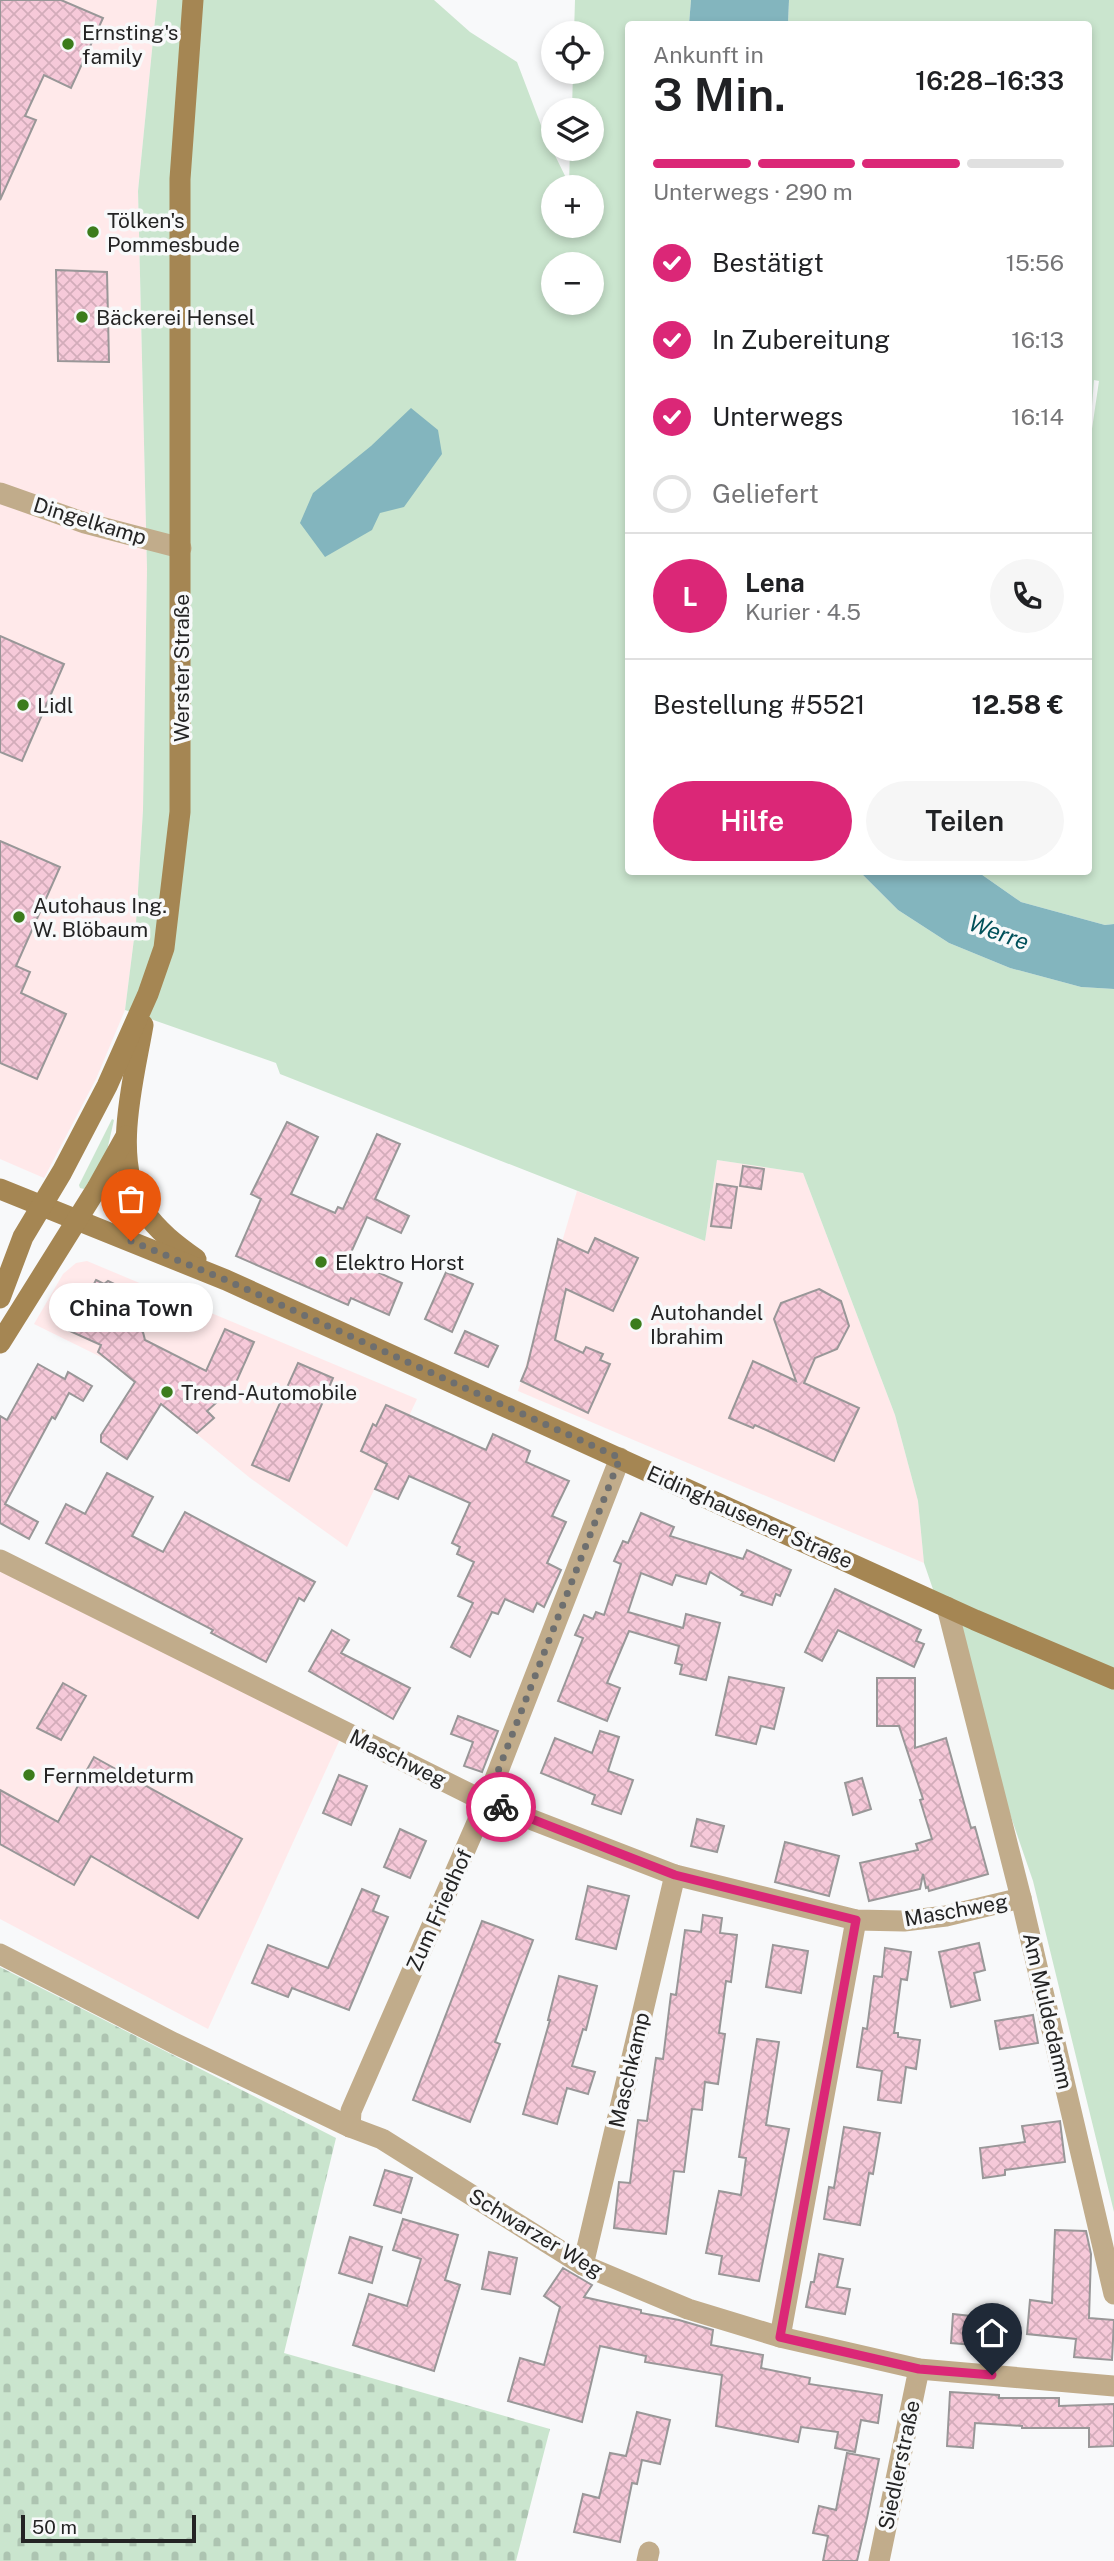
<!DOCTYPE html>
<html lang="de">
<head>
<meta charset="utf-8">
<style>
  body { margin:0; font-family:"Public Sans",sans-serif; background:#f6f6f6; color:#202124; height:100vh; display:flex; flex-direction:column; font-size:26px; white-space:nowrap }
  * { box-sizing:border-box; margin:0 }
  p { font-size:23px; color:#757577 }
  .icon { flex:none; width:38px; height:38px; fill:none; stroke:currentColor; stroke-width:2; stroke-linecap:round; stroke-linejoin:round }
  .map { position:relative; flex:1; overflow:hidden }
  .panel { position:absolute; left:625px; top:21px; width:467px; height:854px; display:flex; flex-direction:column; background:#fff; border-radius:7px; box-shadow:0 4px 10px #0003 }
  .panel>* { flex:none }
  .buttons { position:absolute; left:541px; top:21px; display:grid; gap:14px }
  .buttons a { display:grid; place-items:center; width:63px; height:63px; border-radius:50%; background:#fff; box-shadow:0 4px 10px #0003; font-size:35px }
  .scale { position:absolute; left:21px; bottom:18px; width:175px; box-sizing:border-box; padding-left:7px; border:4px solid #242424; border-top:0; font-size:19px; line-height:24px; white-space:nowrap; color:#242424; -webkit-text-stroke:5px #f8f9fa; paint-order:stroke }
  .pin { position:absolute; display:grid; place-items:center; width:60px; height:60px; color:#fff; margin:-72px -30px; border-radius:50% 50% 50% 0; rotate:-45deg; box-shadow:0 0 7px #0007 }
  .pin .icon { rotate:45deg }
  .courier { position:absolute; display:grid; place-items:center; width:70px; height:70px; margin:-35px; border:5px solid #db2777; border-radius:50%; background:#fff; color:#222; box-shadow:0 2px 9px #0007 }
  .bubble { position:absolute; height:49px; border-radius:24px; background:#fff; box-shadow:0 4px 10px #0003; font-size:23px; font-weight:600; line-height:49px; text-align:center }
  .summary em { font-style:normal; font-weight:600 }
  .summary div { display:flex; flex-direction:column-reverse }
  .summary { display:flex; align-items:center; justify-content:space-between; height:119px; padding:0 28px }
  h1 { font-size:46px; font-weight:600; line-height:52px }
  .bar { display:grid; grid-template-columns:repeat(4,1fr); gap:10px 7px; align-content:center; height:84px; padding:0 28px }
  .bar i { height:9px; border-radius:5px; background:#e0e0e0 }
  .bar .on { background:#db2777 }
  .bar p { grid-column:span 4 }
  .line { display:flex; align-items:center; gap:18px; padding:0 28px; border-top:2px solid #e0e0e0 }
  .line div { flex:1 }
  .round { display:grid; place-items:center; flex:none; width:74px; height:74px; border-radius:37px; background:#f6f6f6 }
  ol { padding:0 28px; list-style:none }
  li { display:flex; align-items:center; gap:21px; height:77px }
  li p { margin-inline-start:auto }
  li .icon { padding:7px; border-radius:50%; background:#db2777; color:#fff; stroke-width:4 }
  li:last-child { color:#757577 }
  li i { width:38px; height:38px; border:4px solid #e0e0e0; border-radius:50% }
  .primary-button { display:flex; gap:14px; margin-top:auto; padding:14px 28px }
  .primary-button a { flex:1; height:80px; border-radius:42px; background:#db2777; color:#fff; font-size:28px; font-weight:600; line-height:80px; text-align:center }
  .primary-button a+a { background:#f6f6f6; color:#202124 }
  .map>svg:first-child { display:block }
</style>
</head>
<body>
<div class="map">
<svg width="1114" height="2561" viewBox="0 0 1114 2561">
  <defs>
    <pattern id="cemetery-stones" width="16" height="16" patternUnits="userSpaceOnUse" patternTransform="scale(1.75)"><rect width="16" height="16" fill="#cae5ce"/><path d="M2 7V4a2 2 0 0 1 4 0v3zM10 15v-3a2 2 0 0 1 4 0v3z" fill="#adc4b1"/></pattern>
    <pattern id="building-cross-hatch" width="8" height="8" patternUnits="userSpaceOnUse" patternTransform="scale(1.75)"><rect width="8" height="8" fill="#f6c9d9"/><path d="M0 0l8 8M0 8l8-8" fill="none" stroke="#d3acba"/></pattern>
  </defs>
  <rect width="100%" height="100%" fill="#f8f9fa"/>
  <g fill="#ffe9ea">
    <polygon points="0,0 157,0 138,191 147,569 143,810 136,923 125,1010 96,1079 44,1178 0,1159"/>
    <polygon points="717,1160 803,1173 895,1415 918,1501 924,1563 518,1391 577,1191 705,1241"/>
    <polygon points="87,1261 417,1399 347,1547 250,1478 107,1360 34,1324 63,1274 76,1263"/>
    <polygon points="0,1569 341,1737 208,2029 0,1919"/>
  </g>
  <g fill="#cae5ce" fill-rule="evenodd">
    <path d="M 157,0 L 434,0 L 470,32 L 517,62 L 544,133 L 569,184 L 570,149 L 592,149 L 592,110 L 572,110 L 573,72 L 592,72 L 592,33 L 574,33 L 575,0 L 691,0 L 689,24 L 628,24 L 628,872 L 860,872 L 898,910 L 949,943 L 1010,968 L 1081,987 L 1114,989 L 1114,2212 L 1033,1881 L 924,1563 L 918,1501 L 895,1415 L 803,1173 L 717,1160 L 705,1241 L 280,1074 L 276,1063 L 125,1010 L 136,923 L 143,810 L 147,569 L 138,191 ZM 553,187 L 592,187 L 592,226 L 553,226 ZM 553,264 L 592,264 L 592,303 L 553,303 Z"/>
    <polygon points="789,0 1114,0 1114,924 1105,925 1021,902 978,872 1088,872 1088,456 1099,381 1094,380 1089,445 1088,24 788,24"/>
    <polygon points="112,1119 114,1120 106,1155 84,1189 80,1188 79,1185"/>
  </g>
  <polygon fill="url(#cemetery-stones)" points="0,1967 336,2138 284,2353 550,2429 516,2561 0,2561"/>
  <g fill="#83b5be">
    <polygon points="691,0 789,0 788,24 689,24"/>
    <polygon points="411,408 438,430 442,454 404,507 380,513 372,530 325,557 300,523 313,493 371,446"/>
    <polygon points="860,872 978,872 1021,902 1105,925 1114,924 1114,989 1081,987 1010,968 949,943 898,910"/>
  </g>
  <g fill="url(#building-cross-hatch)" stroke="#999798" stroke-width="2">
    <polygon points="0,0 61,0 103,18 71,88 44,75 25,116 36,120 0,200"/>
    <polygon points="56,270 107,272 109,362 58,361"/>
    <polygon points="0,636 64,664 22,761 0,752"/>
    <polygon points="0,841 60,867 16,966 30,972 21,993 66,1014 37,1079 0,1063"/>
    <polygon points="287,1122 318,1137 291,1194 335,1213 338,1207 343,1209 377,1134 400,1144 375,1199 409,1216 401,1233 367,1217 348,1259 402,1283 389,1315 351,1298 348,1305 236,1256 261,1199 251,1194"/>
    <polygon points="743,1166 764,1169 761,1189 740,1186"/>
    <polygon points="717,1184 737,1187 731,1228 711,1226"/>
    <polygon points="595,1238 638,1258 613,1311 566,1289 555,1340 583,1353 586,1347 603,1354 600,1360 610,1364 588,1413 521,1381 527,1367 558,1239 588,1253"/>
    <polygon points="446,1272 473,1284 452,1332 425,1319"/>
    <polygon points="96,1280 104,1284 108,1281 133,1293 145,1340 206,1371 225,1329 254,1342 234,1387 207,1411 214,1418 197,1433 161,1404 127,1459 101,1442 101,1435 135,1382 98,1352 101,1345 61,1327 72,1304 81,1309"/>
    <polygon points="819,1289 841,1301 849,1326 837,1349 815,1358 804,1383 859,1408 834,1461 755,1425 753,1428 729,1418 753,1361 796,1381 774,1319 781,1303"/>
    <polygon points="465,1331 498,1346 488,1367 455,1353"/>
    <polygon points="298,1363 333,1378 289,1481 252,1465"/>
    <polygon points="38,1364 65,1379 68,1372 92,1386 83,1401 69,1393 55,1419 52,1417 5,1504 38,1522 29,1539 0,1523 0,1416 7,1420"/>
    <polygon points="386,1405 486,1450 493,1434 530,1451 526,1462 569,1481 552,1516 566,1522 547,1563 561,1570 544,1607 537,1603 533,1612 505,1599 498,1614 492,1612 470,1657 451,1647 473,1603 458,1596 474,1562 457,1554 460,1547 452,1543 470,1503 409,1476 398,1499 375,1489 387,1464 361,1451 373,1424 376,1426"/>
    <polygon points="107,1473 153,1497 132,1536 163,1552 185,1512 315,1582 304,1601 299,1598 266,1662 211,1633 213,1630 46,1543 66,1504 85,1514"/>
    <polygon points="641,1513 674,1527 670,1536 743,1559 747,1550 791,1570 780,1596 776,1594 772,1605 741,1595 743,1592 710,1572 706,1584 676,1575 672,1585 641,1573 628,1612 683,1628 686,1614 720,1623 706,1680 680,1674 682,1665 675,1663 679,1646 629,1631 607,1683 620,1688 607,1721 558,1701 583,1638 575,1635 584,1615 593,1619 596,1612 604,1615 621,1564 614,1561 623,1541 628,1543"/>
    <polygon points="835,1589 921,1630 916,1641 924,1644 914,1667 838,1630 822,1661 805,1652"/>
    <polygon points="332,1630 349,1640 341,1653 410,1688 393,1719 309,1671"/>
    <polygon points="729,1677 784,1688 774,1729 761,1726 756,1744 716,1735"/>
    <polygon points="877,1678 915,1678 915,1748 946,1738 971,1828 975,1827 988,1874 929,1891 928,1887 926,1888 923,1874 920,1889 869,1901 860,1863 918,1850 916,1844 932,1839 920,1800 923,1799 899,1726 877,1726"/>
    <polygon points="63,1683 86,1696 61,1740 37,1728"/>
    <polygon points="458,1716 498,1731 482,1772 464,1766 473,1742 451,1734"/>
    <polygon points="600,1731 619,1737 608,1771 633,1780 621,1814 592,1804 595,1795 541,1773 555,1738 592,1753"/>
    <polygon points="94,1757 242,1839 198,1918 91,1856 74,1885 0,1844 0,1790 58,1822"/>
    <polygon points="339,1775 367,1786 351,1825 323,1813"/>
    <polygon points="862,1778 871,1809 853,1815 845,1783"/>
    <polygon points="697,1819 724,1826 717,1852 691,1846"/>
    <polygon points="400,1829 426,1841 410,1878 384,1867"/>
    <polygon points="785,1842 839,1856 829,1896 775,1882"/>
    <polygon points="588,1886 629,1896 616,1949 576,1939"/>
    <polygon points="362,1889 379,1896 373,1911 388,1917 349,2010 292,1988 288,1997 252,1983 268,1945 328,1968"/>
    <polygon points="703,1915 722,1918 720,1933 737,1935 731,1982 726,1981 719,2033 725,2034 718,2084 705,2082 702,2110 692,2109 684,2172 674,2171 666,2234 614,2228 619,2182 630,2183 638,2120 647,2121 656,2058 663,2059 671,1994 676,1995 685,1930 701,1932"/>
    <polygon points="482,1921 533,1940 495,2042 500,2044 470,2122 413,2100"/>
    <polygon points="979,1943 985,1970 974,1973 980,2000 951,2007 939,1952"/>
    <polygon points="773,1945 808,1951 801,1993 766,1987"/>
    <polygon points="885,1948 911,1952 907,1980 901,1979 894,2033 898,2033 898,2037 920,2040 916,2069 906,2067 901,2103 878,2100 882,2071 857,2067 863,2028 867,2029 874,1976 882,1977"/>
    <polygon points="559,1976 597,1986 586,2030 583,2029 572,2066 595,2072 588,2094 567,2088 557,2124 523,2114 550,2020 548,2020"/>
    <polygon points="1033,2015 1038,2043 1000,2049 995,2021"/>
    <polygon points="757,2039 779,2042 766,2125 789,2129 759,2281 719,2274 722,2256 706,2253 719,2191 741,2195 746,2158 739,2157"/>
    <polygon points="1060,2121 1065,2162 1005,2170 1005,2175 983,2178 980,2148 1025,2142 1022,2126"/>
    <polygon points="844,2127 880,2133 873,2174 869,2173 860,2225 824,2219 829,2187 834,2188"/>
    <polygon points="385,2170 412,2178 401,2213 374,2205"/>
    <polygon points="403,2219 458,2235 445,2280 460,2285 434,2371 353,2345 369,2294 407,2306 421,2259 393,2250"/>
    <polygon points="1055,2230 1086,2231 1091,2254 1089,2318 1114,2320 1112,2360 1074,2357 1076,2339 1027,2334 1030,2300 1052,2303"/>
    <polygon points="350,2237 382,2247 372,2283 339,2273"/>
    <polygon points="489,2252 517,2258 510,2294 482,2289"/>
    <polygon points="819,2254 843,2259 837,2287 850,2289 845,2314 806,2307 811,2282 814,2282"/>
    <polygon points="563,2268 592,2285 584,2297 641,2310 641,2313 679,2320 713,2330 711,2345 763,2355 761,2368 810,2378 809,2384 882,2395 878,2423 861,2420 855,2452 835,2448 838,2432 801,2427 798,2442 716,2426 722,2375 645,2362 646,2356 600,2346 582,2422 508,2401 520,2358 544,2365 560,2307 544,2296"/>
    <polygon points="953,2314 989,2318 986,2346 951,2343"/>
    <polygon points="950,2392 999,2395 999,2398 1059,2398 1059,2406 1114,2404 1114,2446 1089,2447 1089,2428 1022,2428 1022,2426 975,2423 973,2448 947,2446"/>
    <polygon points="637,2412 670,2420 660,2464 642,2460 637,2484 632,2483 620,2542 574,2532 583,2494 599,2498 610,2453 626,2456"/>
    <polygon points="847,2453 879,2459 867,2518 857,2561 823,2561 828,2536 813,2533 819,2506 836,2510"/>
  </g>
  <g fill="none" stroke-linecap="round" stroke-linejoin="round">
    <g stroke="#c1ac8b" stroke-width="21">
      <polyline points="0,493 85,523 181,548"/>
      <polyline points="0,1560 486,1802 675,1875 856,1920 904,1921 946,1916 1021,1898"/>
      <polyline points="947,1607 1021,1898 1114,2294"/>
      <polyline points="0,1954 174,2043 350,2127 382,2139 583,2265 688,2309 780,2337 919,2369 1114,2386"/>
      <polyline points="350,2127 351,2111 486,1802 620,1458"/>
      <polyline points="583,2265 675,1875"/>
      <polyline points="780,2337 856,1920"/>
      <polyline points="647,2561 649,2552"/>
      <polyline points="879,2561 919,2369"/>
    </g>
    <g stroke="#a58653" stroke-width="21">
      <path d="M 143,1025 C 134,1079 110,1162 144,1211 C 158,1231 176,1245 196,1259"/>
      <polyline points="0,1189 226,1280 975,1620 1114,1679"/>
      <polyline points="0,1298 23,1237 62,1172 107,1086 148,994 164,948 180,812 180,179 193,0"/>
      <polyline points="0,1343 97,1188 126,1136"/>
    </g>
  </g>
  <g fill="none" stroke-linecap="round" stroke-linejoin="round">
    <polyline stroke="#6e6f6f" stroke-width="7" stroke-dasharray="0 12.6" points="131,1241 226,1280 620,1458 486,1802 501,1807"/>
    <polyline stroke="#db2777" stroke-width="9" points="501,1807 675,1875 856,1920 780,2337 919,2369 992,2375"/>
  </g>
  <g fill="#3c7c1c" stroke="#f8f9fa" stroke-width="2.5">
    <circle cx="68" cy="44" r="7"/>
    <circle cx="93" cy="232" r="7"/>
    <circle cx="82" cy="317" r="7"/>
    <circle cx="23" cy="705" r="7"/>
    <circle cx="19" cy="917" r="7"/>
    <circle cx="321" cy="1262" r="7"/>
    <circle cx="636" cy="1324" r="7"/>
    <circle cx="167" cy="1392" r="7"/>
    <circle cx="29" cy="1775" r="7"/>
  </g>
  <g text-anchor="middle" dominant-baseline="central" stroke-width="7" stroke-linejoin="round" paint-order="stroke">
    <g font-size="21" fill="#242424" stroke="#f8f9fa" text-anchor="start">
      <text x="82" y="32">Ernsting's<tspan x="82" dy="24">family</tspan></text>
      <text x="107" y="220">Tölken's<tspan x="107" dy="24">Pommesbude</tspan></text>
      <text x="96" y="317">Bäckerei Hensel</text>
      <text x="37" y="705">Lidl</text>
      <text x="33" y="905">Autohaus Ing.<tspan x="33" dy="24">W. Blöbaum</tspan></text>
      <text x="335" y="1262">Elektro Horst</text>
      <text x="650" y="1312">Autohandel<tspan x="650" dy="24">Ibrahim</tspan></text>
      <text x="181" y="1392">Trend-Automobile</text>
      <text x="43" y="1775">Fernmeldeturm</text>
    </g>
    <g font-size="21" fill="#242424" stroke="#f8f9fa">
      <text transform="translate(90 521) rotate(17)">Dingelkamp</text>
      <text transform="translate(181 668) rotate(-90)">Werster Straße</text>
      <text transform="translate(750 1517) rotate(24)">Eidinghausener Straße</text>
      <text transform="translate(398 1758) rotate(26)">Maschweg</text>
      <text transform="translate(439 1910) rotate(-66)">Zum Friedhof</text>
      <text transform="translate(956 1910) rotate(-10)">Maschweg</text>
      <text transform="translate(1048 2011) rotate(77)">Am Muldedamm</text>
      <text transform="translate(629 2070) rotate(-77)">Maschkamp</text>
      <text transform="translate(536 2233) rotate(31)">Schwarzer Weg</text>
      <text transform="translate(899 2465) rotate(-78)">Siedlerstraße</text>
    </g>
    <g font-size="23" font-style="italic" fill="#01505a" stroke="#f8f9fa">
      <text transform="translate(999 932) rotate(20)">Werre</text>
    </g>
  </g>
</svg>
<div class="buttons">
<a><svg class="icon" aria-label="locate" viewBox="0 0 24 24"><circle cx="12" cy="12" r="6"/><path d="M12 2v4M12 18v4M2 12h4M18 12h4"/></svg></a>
<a><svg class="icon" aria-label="layers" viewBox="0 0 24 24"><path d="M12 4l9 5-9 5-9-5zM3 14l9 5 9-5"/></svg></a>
<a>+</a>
<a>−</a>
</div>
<div class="scale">50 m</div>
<div class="pin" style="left:131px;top:1241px;background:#ea580c"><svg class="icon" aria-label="bag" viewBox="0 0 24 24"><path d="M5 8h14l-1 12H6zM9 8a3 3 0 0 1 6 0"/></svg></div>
<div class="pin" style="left:992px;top:2375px;background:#1f2937"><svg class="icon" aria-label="home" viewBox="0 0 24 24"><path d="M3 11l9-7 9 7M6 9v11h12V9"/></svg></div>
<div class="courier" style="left:501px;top:1807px"><svg class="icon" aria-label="bike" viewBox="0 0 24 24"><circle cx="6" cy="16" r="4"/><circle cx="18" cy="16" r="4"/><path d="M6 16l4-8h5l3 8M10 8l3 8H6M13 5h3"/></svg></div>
<div class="bubble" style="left:49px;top:1283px;width:164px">China Town</div>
<section class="panel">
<div class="summary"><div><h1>3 Min.</h1><p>Ankunft in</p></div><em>16:28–16:33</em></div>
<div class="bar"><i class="on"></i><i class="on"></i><i class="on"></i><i></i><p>Unterwegs · 290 m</p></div>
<ol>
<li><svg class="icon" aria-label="check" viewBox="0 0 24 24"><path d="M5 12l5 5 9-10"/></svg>Bestätigt<p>15:56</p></li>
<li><svg class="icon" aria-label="check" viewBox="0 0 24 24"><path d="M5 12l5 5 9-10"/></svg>In Zubereitung<p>16:13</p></li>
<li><svg class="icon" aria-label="check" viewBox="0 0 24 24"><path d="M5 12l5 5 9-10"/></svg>Unterwegs<p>16:14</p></li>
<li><i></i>Geliefert</li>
</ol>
<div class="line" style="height:126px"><b class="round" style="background:#db2777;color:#fff">L</b><div><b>Lena</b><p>Kurier · 4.5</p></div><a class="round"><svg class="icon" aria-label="phone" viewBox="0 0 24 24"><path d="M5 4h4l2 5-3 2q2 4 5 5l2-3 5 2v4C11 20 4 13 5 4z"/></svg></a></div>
<div class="line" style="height:91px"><div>Bestellung #5521</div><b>12.58 €</b></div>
<div class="primary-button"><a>Hilfe</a><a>Teilen</a></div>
</section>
</div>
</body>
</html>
